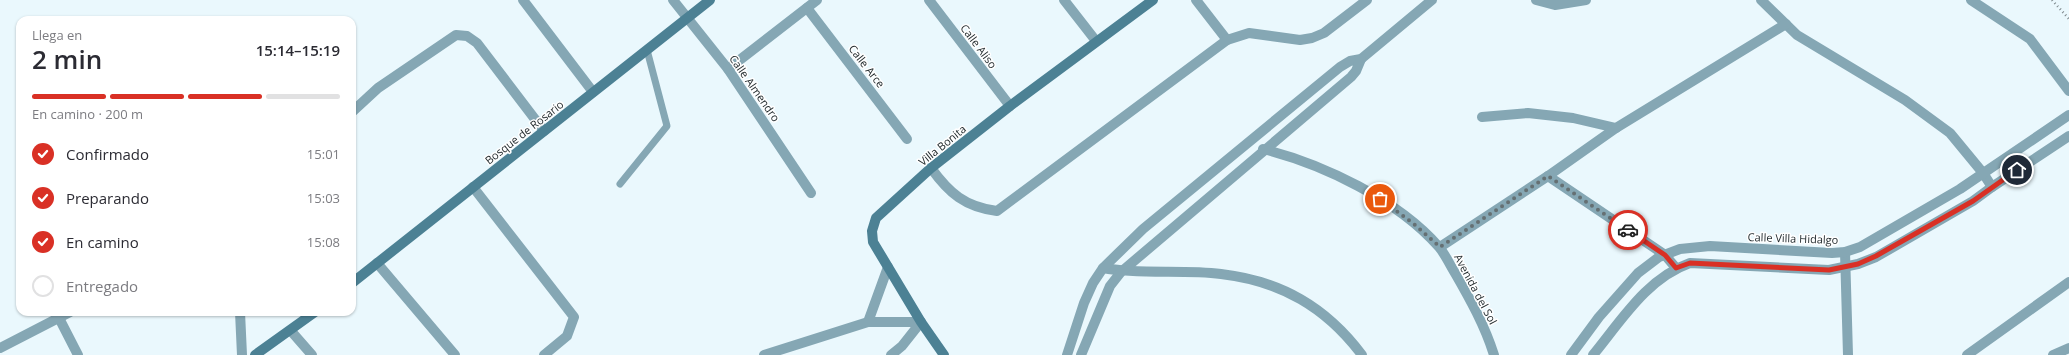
<!DOCTYPE html>
<html lang="es">
<head>
<meta charset="utf-8">
<style>
  body { margin:0; font-family:"Open Sans",sans-serif; background:#f2f2f3; color:#2b2b33; height:100vh; display:flex; flex-direction:column; font-size:15px; white-space:nowrap }
  * { box-sizing:border-box; margin:0 }
  p { font-size:13px; color:#7c7c81 }
  .icon { flex:none; width:22px; height:22px; fill:none; stroke:currentColor; stroke-width:2; stroke-linecap:round; stroke-linejoin:round }
  .map { position:relative; flex:1; overflow:hidden }
  .drawer { position:absolute; left:16px; top:16px; width:340px; height:300px; display:flex; flex-direction:column; background:#fff; border-radius:12px; box-shadow:0 1px 3px #0004 }
  .drawer>* { flex:none }
  .pin { position:absolute; display:grid; place-items:center; width:34px; height:34px; color:#fff; margin:-17px; border:2px solid #fff; border-radius:50%; box-shadow:0 1px 4px #0007 }
  .courier { position:absolute; display:grid; place-items:center; width:40px; height:40px; margin:-20px; border:3px solid #d93025; border-radius:50%; background:#fff; color:#222; box-shadow:0 1px 5px #0007 }
  .head em { font-style:normal; font-weight:600 }
  .head div { display:flex; flex-direction:column-reverse }
  .head { display:flex; align-items:center; justify-content:space-between; height:68px; padding:0 16px }
  h1 { font-size:26px; font-weight:600; line-height:30px }
  .bar { display:grid; grid-template-columns:repeat(4,1fr); gap:6px 4px; align-content:center; height:48px; padding:0 16px }
  .bar i { height:5px; border-radius:3px; background:#e1e1e2 }
  .bar .on { background:#d93025 }
  .bar p { grid-column:span 4 }
  ol { padding:0 16px; list-style:none }
  li { display:flex; align-items:center; gap:12px; height:44px }
  li p { margin-inline-start:auto }
  li .icon { padding:4px; border-radius:50%; background:#d93025; color:#fff; stroke-width:4 }
  li:last-child { color:#7c7c81 }
  li i { width:22px; height:22px; border:2px solid #e1e1e2; border-radius:50% }
  .map>svg:first-child { display:block }
</style>
</head>
<body>
<div class="map">
<svg width="2069" height="355" viewBox="0 0 2069 355">
  <rect width="100%" height="100%" fill="#eaf8fd"/>
  <g fill="none" stroke-linecap="round" stroke-linejoin="round">
    <polyline stroke="#7a8589" stroke-width="2.5" stroke-dasharray="1 3" stroke-linecap="butt" points="2052,0 2069,19"/>
    <polyline stroke="#85a7b4" stroke-width="7" points="620,184 667,126 647,50"/>
    <g stroke="#85a7b4" stroke-width="10">
      <polyline points="523,0 593,92"/>
      <polyline points="673,0 728,69 811,193"/>
      <polyline points="929,0 1010,106"/>
      <polyline points="1064,0 1096,41"/>
      <polyline points="1196,0 1227,40"/>
      <polyline points="1536,0 1555,5 1586,0"/>
      <polyline points="1761,0 1797,35 1905,100 1950,133 1983,173 1992,187"/>
      <polyline points="1971,0 2030,39 2069,91"/>
      <polyline points="807,8 907,139"/>
      <polyline points="728,69 817,0"/>
      <polyline points="352,112 378,88 456,35 467,36 477,43 544,131"/>
      <polyline points="1482,117 1528,113 1573,118 1616,128"/>
      <path d="M 1263,149 C 1323,164 1398,200 1439,247 C 1445,254 1450,265 1455,273 C 1470,299 1485,326 1494,355"/>
      <path d="M 931,168 C 949,193 965,207 997,211 L 1227,40 L 1249,33 L 1300,40 L 1312,38 L 1324,33 L 1367,0"/>
      <polyline points="1548,176 1665,255 1676,268"/>
      <polyline points="473,187 574,317 567,336 544,355"/>
      <polyline points="1440,247 1548,176 1616,128 1786,24"/>
      <polyline points="1845,252 1848,355"/>
      <polyline points="377,263 455,355"/>
      <path d="M 1103,268 C 1142,275 1182,269 1221,274 C 1281,281 1326,307 1362,355"/>
      <polyline points="240,312 242,355"/>
      <polyline points="59,318 78,355"/>
      <polyline points="868,322 888,267"/>
      <polyline points="291,331 312,355"/>
      <polyline points="0,348 70,312"/>
      <polyline points="764,355 868,322 921,322"/>
      <polyline points="891,355 902,346 921,322"/>
      <polyline points="1067,355 1084,303 1093,283 1103,268 1143,229 1340,67 1350,61 1361,59 1432,0"/>
      <polyline points="1081,355 1110,286 1121,272 1351,77 1356,71 1361,59"/>
      <polyline points="1571,355 1599,317 1638,273 1659,257 1680,249 1710,246 1832,253 1845,252 1860,247 1960,189 2069,115"/>
      <path d="M 1593,355 C 1621,321 1647,278 1690,263 L 1829,270 L 1858,264 L 1876,257 L 1973,201 L 1992,187 L 2069,136"/>
      <polyline points="1967,355 2069,282"/>
      <polyline points="2053,355 2069,348"/>
    </g>
    <g stroke="#4c8194" stroke-width="10">
      <polyline points="352,283 710,0"/>
      <polyline points="255,355 315,312"/>
      <polyline points="944,355 921,322 873,242 872,231 876,218 931,168 1010,106 1153,0"/>
    </g>
  </g>
  <g fill="none" stroke-linecap="round" stroke-linejoin="round">
    <polyline stroke="#657073" stroke-width="4" stroke-dasharray="0 7.2" points="1380,199 1414,224 1440,247 1548,176 1628,230"/>
    <polyline stroke="#d93025" stroke-width="5" points="1628,230 1665,255 1676,268 1690,263 1829,270 1858,264 1876,256 1973,201 2017,170"/>
  </g>
  <g text-anchor="middle" dominant-baseline="central" stroke-width="3" stroke-linejoin="round" paint-order="stroke">
    <g font-size="11" fill="#1d2629" stroke="#fff">
      <text transform="translate(979 46) rotate(53)">Calle Aliso</text>
      <text transform="translate(867 66) rotate(52)">Calle Arce</text>
      <text transform="translate(755 88) rotate(55)">Calle Almendro</text>
      <text transform="translate(524 132) rotate(-38)">Bosque de Rosario</text>
      <text transform="translate(942 145) rotate(-39)">Villa Bonita</text>
      <text transform="translate(1793 238) rotate(2)">Calle Villa Hidalgo</text>
      <text transform="translate(1476 289) rotate(62)">Avenida del Sol</text>
    </g>
  </g>
</svg>
<div class="pin" style="left:1380px;top:199px;background:#ea580c"><svg class="icon" aria-label="bag" viewBox="0 0 24 24"><path d="M5 8h14l-1 12H6zM9 8a3 3 0 0 1 6 0"/></svg></div>
<div class="pin" style="left:2017px;top:170px;background:#1f2937"><svg class="icon" aria-label="home" viewBox="0 0 24 24"><path d="M3 11l9-7 9 7M6 9v11h12V9"/></svg></div>
<div class="courier" style="left:1628px;top:230px"><svg class="icon" aria-label="car" viewBox="0 0 24 24"><path d="M5 17H2v-5l4-1 3-4h7l3 4 3 1v5h-3M9 17h6M6 11h13"/><circle cx="7" cy="17" r="2"/><circle cx="17" cy="17" r="2"/></svg></div>
<section class="drawer">
<div class="head"><div><h1>2 min</h1><p>Llega en</p></div><em>15:14–15:19</em></div>
<div class="bar"><i class="on"></i><i class="on"></i><i class="on"></i><i></i><p>En camino · 200 m</p></div>
<ol>
<li><svg class="icon" aria-label="check" viewBox="0 0 24 24"><path d="M5 12l5 5 9-10"/></svg>Confirmado<p>15:01</p></li>
<li><svg class="icon" aria-label="check" viewBox="0 0 24 24"><path d="M5 12l5 5 9-10"/></svg>Preparando<p>15:03</p></li>
<li><svg class="icon" aria-label="check" viewBox="0 0 24 24"><path d="M5 12l5 5 9-10"/></svg>En camino<p>15:08</p></li>
<li><i></i>Entregado</li>
</ol>
</section>
</div>
</body>
</html>
